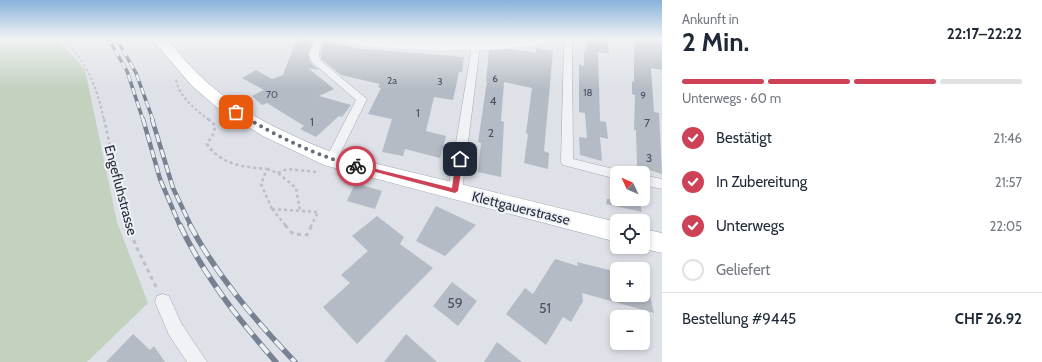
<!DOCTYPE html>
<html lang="de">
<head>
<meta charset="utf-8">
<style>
  body { margin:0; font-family:Cabin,sans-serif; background:#f2f2f3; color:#1f2937; height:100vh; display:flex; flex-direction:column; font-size:15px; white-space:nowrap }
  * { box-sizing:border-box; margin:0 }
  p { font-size:13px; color:#747a83 }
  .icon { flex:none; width:22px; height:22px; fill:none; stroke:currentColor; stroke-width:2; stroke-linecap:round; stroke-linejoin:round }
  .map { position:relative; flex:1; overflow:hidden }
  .drawer { display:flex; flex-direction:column; background:#fff; width:380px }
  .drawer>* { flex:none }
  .needle { width:26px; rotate:314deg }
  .tools { position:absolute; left:610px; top:166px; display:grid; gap:8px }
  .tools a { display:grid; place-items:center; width:40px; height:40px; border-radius:6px; background:#fff; box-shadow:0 2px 6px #0003; font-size:20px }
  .pin { position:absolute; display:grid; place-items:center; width:34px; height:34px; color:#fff; margin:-17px; border-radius:8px; box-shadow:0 2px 6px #0006 }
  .courier { position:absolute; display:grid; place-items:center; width:40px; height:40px; margin:-20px; border:3px solid #cd4257; border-radius:50%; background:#fff; color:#222; box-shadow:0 1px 5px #0007 }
  .head em { font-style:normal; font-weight:700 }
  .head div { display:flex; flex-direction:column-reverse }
  .head { display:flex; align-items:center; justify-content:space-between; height:68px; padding:0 20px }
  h1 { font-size:26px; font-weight:700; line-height:30px }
  .bar { display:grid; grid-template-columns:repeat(4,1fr); gap:6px 4px; align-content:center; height:48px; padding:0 20px }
  .bar i { height:5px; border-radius:3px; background:#e0e1e3 }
  .bar .current { background:#cd4257 }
  .bar p { grid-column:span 4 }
  .line { display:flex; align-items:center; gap:10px; padding:0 20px; border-top:1px solid #e0e1e3 }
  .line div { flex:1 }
  ol { padding:0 20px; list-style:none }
  li { display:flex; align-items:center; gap:12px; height:44px }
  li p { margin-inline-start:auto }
  li .icon { padding:4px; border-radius:50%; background:#cd4257; color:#fff; stroke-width:4 }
  li:last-child { color:#747a83 }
  li i { width:22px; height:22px; border:2px solid #e0e1e3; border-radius:50% }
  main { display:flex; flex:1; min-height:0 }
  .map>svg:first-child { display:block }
</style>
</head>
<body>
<main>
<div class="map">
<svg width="662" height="362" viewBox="0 0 662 362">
  <rect width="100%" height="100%" fill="#dee1e7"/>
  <polygon fill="#c3d1bf" points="0,38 57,38 85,70 117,222 148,303 87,362 0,362"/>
  <g fill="#b5bbc4">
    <polygon points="297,38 312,41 308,54 310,62 319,70 308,68 334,89 319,96 351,105 342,117 339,116 316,137 300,129 304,126 267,103 262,105 252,96 264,90 242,78 256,70 272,79 283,75"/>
    <polygon points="588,38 607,38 609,54 598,52 600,121 606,122 608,139 600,137 602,161 580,155 579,137 587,138 585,113 579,112 579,64 584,66 584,51 586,52"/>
    <polygon points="634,38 662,38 662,70 651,68 654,112 659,113 662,174 637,166 636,130 634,130 635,95 632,94 632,81 634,82"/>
    <polygon points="323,42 353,47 352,48 464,57 462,72 459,72 453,100 434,97 426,131 446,136 440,158 405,149 403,156 382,152 392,119 368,114 381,88 378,87 380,84 341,75 321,59 321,54"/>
    <polygon points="536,48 553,51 544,151 549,153 548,169 524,163 528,134 526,133 532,88 504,82 501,121 504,122 501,177 478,172 481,143 478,142 487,81 486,81 489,50 511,49 536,53"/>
    <polygon points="355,183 382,191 375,209 347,201"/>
    <polygon points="607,199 639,199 642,212 606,204"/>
    <polygon points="436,206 476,225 445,256 416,241"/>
    <polygon points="377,216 404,237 400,244 433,268 357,344 323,307 350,283 341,275 368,251 352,236"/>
    <polygon points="555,259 578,266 577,262 617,272 617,295 650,295 654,313 582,293 583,301 571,322 563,317 546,345 506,314 525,288 533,294"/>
    <polygon points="452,282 477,301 458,326 433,306"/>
    <polygon points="133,334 150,350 154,346 165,362 106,362"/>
    <polygon points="406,334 437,362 384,362"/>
    <polygon points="497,342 522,362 484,362"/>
  </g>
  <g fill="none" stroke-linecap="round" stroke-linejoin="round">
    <g stroke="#a3a8b1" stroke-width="1">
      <g id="street">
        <polygon points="315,38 323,38 319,54 320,60 367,99 337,160 335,163 327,163 325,160 356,100 311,61 309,54"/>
        <polygon points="561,38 570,38 572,42 573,159 622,171 623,173 617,173 617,179 567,166 563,165 561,162 564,42"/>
        <polygon points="476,43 480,46 462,191 460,195 455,196 450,195 448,191 472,46"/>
        <polygon points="643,175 662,179 662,189 643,185"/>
        <polygon points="163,294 169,296 181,323 207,362 187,362 169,335 155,302 157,296"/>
      </g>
    </g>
    <g stroke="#9da6b3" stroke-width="1">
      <g id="primary">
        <path d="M 151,38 L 166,38 C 180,55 194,71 210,85 C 246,116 292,136 336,154 L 617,222 L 617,242 L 324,165 L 263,136 L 220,110 L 192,86 Z"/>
        <polygon points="643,229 662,233 662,253 637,247 643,247"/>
      </g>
    </g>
    <g stroke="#bcbfc6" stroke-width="2" stroke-dasharray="2.5 2.5" stroke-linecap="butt">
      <path d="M 61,38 C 87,60 97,88 104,120"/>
      <path d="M 176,80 C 180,98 195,109 209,120"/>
    </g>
    <g stroke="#bcbfc6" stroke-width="2.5" stroke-dasharray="3 3" stroke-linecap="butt">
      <polyline points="104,119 128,226"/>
      <path d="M 208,119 L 215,125 L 214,133 L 207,144 C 221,165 244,167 267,169 L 261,184 L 272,209"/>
      <polyline points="267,169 278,173 296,188 300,210"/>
      <polyline points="278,173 287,169 316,172 318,170"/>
      <polyline points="272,209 318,212 311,226"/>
      <polyline points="272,209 286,226"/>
    </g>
    <g stroke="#bcbfc6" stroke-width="3" stroke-dasharray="4 4" stroke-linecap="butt">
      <polyline points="128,225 136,246 157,289"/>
      <polyline points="285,225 293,234 307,235 312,225"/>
    </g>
    <use href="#street" fill="#f0f2f6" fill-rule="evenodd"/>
    <path fill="#fff" fill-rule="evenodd" d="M 336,38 L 372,38 L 447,43 L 558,38 C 545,54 349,53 336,38 Z"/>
    <use href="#primary" fill="#fff" fill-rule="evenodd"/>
    <g stroke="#778191" stroke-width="3.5">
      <g id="rail-far2">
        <polyline points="108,38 127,71 143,120"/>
        <polyline points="116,38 136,73 153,120"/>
      </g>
    </g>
    <g stroke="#778191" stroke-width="4.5">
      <g id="rail-far1">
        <polyline points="143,119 160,179 180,226"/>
        <polyline points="152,119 173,188 191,226"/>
      </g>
    </g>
    <g stroke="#778191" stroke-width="5.5">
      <g id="rail">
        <path d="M 180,225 C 204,276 239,320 276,362"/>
        <path d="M 190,225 C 217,276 255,320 295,362"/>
      </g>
    </g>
    <use href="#rail-far2" stroke="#edf0f5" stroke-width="2.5" stroke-dasharray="7" stroke-linecap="butt"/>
    <use href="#rail-far1" stroke="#edf0f5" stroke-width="3" stroke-dasharray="8" stroke-linecap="butt"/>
    <use href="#rail" stroke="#edf0f5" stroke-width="4" stroke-dasharray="12" stroke-linecap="butt"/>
  </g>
  <linearGradient id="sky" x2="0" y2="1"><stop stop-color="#88b2db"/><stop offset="0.43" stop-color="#f0f2f4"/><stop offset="1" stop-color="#f0f2f4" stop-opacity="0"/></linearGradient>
  <rect width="662" height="89" fill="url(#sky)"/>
  <polygon fill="#cd4257" points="460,157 463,159 458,191 455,193 353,166 356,164 452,188 456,159"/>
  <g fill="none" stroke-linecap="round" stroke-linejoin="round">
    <path stroke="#676d79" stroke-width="4" stroke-dasharray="0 7.2" d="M 236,112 C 275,135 313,155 356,166"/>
  </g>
  <g text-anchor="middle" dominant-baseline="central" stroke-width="4" stroke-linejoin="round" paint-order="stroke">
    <g font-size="10" fill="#4a5260">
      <text x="495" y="78">6</text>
      <text x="392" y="80">2a</text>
      <text x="440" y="81">3</text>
      <text x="588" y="92">18</text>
      <text x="272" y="94">70</text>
      <text x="643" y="95">9</text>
    </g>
    <g font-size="12" fill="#4a5260">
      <text x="493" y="100">4</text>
      <text x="418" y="112">1</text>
      <text x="312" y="121">1</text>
      <text x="647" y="122">7</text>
      <text x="491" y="132">2</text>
      <text x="649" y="157">3</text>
    </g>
    <g font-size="14" fill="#272f3e" stroke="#edf0f5">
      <text transform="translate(121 190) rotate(75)">Engefluhstrasse</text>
      <text transform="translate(521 208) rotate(14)">Klettgauerstrasse</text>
    </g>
    <g font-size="14" fill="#4a5260">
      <text x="455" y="303">59</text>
      <text x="545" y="308">51</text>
    </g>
  </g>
</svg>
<div class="tools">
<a><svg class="needle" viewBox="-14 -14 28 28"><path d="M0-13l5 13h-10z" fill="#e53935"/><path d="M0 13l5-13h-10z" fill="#747a83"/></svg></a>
<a><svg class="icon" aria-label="locate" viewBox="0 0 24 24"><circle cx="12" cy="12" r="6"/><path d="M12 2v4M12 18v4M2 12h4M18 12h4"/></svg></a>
<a>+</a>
<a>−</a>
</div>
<div class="pin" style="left:236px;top:112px;background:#ea580c"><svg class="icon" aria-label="bag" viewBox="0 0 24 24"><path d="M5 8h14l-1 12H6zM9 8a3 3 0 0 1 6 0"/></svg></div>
<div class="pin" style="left:460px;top:159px;background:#1f2937"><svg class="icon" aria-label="home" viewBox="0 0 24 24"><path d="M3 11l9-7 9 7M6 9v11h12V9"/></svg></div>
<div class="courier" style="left:356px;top:166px"><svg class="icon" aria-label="bike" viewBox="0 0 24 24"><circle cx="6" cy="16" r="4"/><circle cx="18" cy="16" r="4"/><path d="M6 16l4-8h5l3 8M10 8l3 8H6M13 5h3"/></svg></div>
</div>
<section class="drawer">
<div class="head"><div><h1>2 Min.</h1><p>Ankunft in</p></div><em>22:17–22:22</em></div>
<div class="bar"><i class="current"></i><i class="current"></i><i class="current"></i><i></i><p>Unterwegs · 60 m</p></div>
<ol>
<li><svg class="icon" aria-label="check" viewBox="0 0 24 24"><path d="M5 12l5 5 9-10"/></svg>Bestätigt<p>21:46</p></li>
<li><svg class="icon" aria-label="check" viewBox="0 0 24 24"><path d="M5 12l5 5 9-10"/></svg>In Zubereitung<p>21:57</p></li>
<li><svg class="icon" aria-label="check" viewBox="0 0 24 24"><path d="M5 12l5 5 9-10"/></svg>Unterwegs<p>22:05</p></li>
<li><i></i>Geliefert</li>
</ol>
<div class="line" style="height:52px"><div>Bestellung #9445</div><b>CHF 26.92</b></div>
</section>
</main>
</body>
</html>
